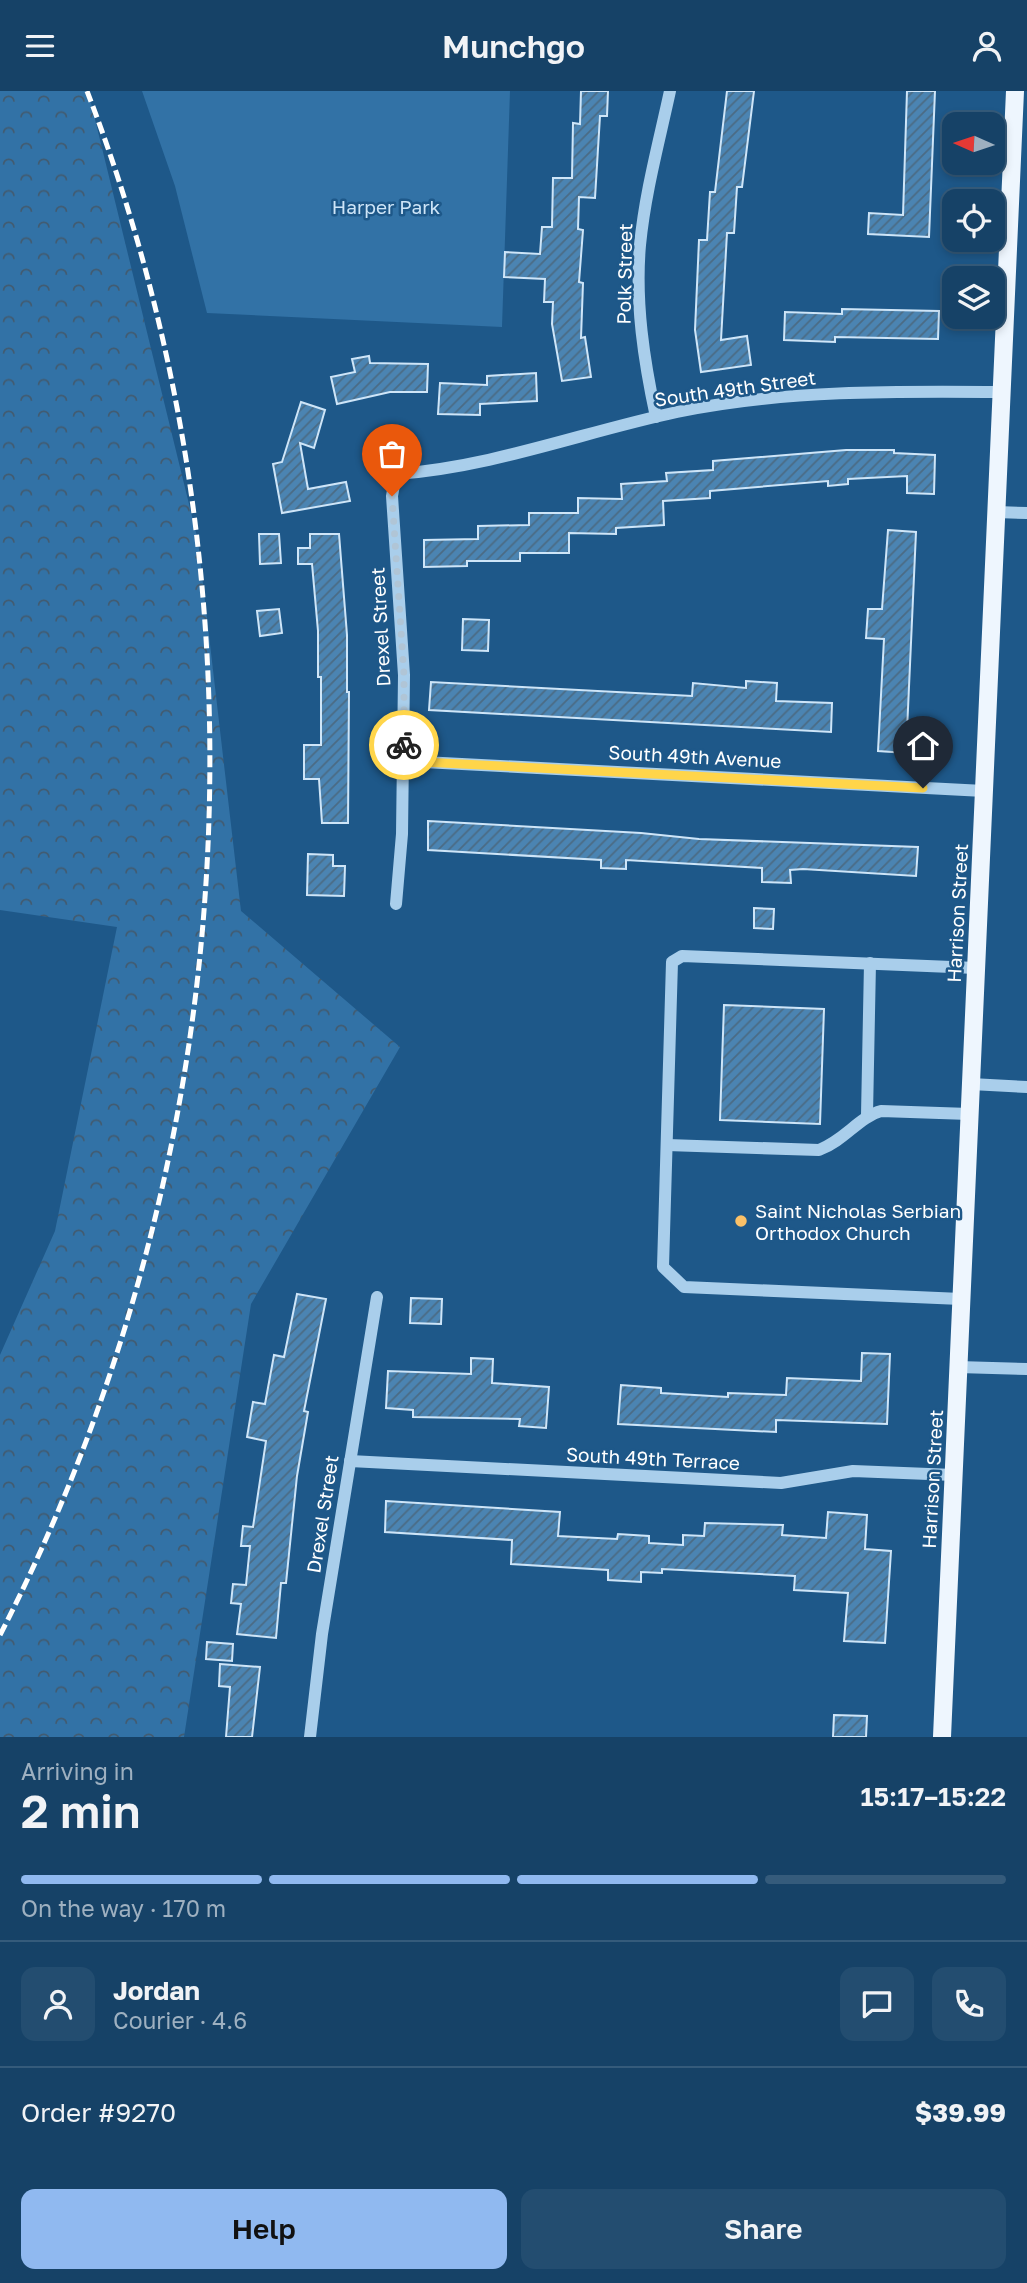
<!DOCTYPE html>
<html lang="en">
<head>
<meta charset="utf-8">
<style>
  body { margin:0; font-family:"Golos Text",sans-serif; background:#234d70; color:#f1f3f6; height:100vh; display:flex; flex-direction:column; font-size:26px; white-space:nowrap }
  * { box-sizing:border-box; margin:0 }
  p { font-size:23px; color:#9eb0c0 }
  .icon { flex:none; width:38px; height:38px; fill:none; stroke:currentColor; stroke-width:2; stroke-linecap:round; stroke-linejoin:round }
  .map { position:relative; height:1646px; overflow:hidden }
  .drawer { display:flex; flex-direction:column; background:#164267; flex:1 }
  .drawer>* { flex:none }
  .needle { width:46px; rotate:273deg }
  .fabs { position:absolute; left:942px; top:21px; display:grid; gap:14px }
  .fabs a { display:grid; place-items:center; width:63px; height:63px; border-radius:14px; background:#164267; box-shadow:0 4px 10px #0003,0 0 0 2px #355b7b; font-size:35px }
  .pin { position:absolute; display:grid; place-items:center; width:60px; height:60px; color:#fff; margin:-72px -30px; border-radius:50% 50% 50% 0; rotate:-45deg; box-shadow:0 0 7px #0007 }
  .pin .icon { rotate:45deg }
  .courier { position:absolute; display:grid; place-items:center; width:70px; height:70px; margin:-35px; border:5px solid #ffd54a; border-radius:50%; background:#fff; color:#222; box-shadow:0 2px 9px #0007 }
  .headline em { font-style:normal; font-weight:600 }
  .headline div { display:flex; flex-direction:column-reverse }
  .headline { display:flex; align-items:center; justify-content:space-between; height:119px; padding:0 21px }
  h1 { font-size:46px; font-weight:600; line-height:52px }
  .bar { display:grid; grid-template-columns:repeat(4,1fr); gap:10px 7px; align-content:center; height:84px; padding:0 21px }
  .bar i { height:9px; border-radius:5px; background:#355b7b }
  .bar .on { background:#90b9f0 }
  .bar p { grid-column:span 4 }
  .line { display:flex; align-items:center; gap:18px; padding:0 21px; border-top:2px solid #355b7b }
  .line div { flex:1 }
  .round { display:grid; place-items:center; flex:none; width:74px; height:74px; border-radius:14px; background:#234d70 }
  .action { display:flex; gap:14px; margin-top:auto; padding:14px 21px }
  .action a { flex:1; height:80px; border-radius:14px; background:#90b9f0; color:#111; font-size:28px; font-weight:600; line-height:80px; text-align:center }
  .action a+a { background:#234d70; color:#f1f3f6 }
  header { display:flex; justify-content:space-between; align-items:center; height:91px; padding:0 21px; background:#164267; font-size:32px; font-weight:600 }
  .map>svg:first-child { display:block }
</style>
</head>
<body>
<header><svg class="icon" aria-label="menu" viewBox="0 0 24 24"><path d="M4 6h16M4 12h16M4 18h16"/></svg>Munchgo<svg class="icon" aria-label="person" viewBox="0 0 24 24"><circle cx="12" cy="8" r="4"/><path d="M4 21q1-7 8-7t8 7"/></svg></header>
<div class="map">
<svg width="1027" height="1646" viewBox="0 0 1027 1646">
  <defs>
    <pattern id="forest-crowns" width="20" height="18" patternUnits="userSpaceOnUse" patternTransform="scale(1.75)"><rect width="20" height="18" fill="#3272a6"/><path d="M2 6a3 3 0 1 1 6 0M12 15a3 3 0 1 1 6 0" fill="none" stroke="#425b70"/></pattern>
    <pattern id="building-hatch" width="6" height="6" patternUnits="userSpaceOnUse" patternTransform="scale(1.75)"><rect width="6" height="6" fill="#4b84b2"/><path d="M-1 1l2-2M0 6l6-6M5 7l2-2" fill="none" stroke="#4b6b84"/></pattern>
  </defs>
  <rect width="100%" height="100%" fill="#1e5889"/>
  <polygon fill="url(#forest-crowns)" points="0,0 85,0 90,8 198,450 241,820 400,956 251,1213 184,1646 0,1646 0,1264 55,1140 117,836 0,819"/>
  <polygon fill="#3272a6" points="142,0 510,0 502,236 207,222 175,95"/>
  <g fill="url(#building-hatch)" stroke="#cee5f8" stroke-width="2">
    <polygon points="581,0 608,0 607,25 600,25 595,107 579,106 578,138 583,139 579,191 583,192 581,247 585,246 591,286 562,290 552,233 553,211 544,211 545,188 504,186 505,161 540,163 542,136 552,136 553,87 572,87 573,32 580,33"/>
    <polygon points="727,0 754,0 742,96 737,96 734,142 727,142 721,249 747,245 751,274 701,281 695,239 699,149 707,149 710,101 715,101"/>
    <polygon points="907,0 935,0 929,146 868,143 869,122 903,124"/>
    <polygon points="842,218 939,220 938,248 835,246 835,251 784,249 785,221 842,223"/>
    <polygon points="369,265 370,272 428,273 427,301 390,301 337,313 331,286 355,281 352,268"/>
    <polygon points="536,282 537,310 480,313 480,324 438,323 440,292 487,294 487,285"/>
    <polygon points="301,311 325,319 314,357 300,352 308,398 346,391 350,410 282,422 273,373 282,371"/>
    <polygon points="846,359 894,359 894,362 935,364 934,403 907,402 907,385 848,388 848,393 828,395 828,390 710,400 710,407 663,410 664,434 616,437 616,443 569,442 569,462 520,462 520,470 467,470 467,475 424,476 424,449 478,448 478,435 529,434 529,422 578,422 578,407 622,408 621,393 667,390 666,382 713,379 713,370"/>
    <polygon points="888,439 916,441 906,662 878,660 884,548 866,547 868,518 882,518"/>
    <polygon points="259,443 279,443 281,472 260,473"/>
    <polygon points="310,443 339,443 347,544 347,601 349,601 348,732 322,732 319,688 304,688 304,654 321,654 321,586 318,586 318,540 312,473 298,473 298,457 310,457"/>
    <polygon points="279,518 282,542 260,545 257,520"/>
    <polygon points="463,528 489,529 488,560 462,559"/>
    <polygon points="746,590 777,592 776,610 832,612 831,641 429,619 431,591 692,605 693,592 746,597"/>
    <polygon points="428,730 641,742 699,748 918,756 916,785 803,778 790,779 791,792 762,791 762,777 626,769 626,778 601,777 601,769 428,759"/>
    <polygon points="308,763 333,764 333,775 345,775 344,805 307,804"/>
    <polygon points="754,817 774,818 773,838 754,837"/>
    <polygon points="724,914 824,918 820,1033 720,1029"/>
    <polygon points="297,1203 326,1208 304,1320 308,1321 297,1385 286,1492 281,1492 276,1547 237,1543 241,1513 231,1512 233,1493 246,1494 250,1455 241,1455 243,1435 253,1436 266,1350 247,1346 253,1311 265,1313 274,1264 284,1266"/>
    <polygon points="411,1207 442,1208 441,1233 410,1232"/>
    <polygon points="862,1262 890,1263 887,1333 776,1329 776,1341 618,1333 621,1294 661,1297 661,1302 728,1306 728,1302 786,1304 787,1287 861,1290"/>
    <polygon points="471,1267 493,1268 492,1292 549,1296 546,1337 519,1335 520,1328 413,1326 413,1319 386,1317 388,1280 471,1283"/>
    <polygon points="386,1410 560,1421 558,1445 617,1448 618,1443 649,1445 649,1452 683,1454 683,1444 704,1445 705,1432 783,1434 782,1444 826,1447 828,1421 867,1424 865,1458 891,1460 885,1552 844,1550 848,1502 794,1499 795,1485 662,1478 662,1482 641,1481 641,1491 608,1489 608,1479 511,1473 512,1449 385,1441"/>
    <polygon points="207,1551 233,1553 232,1570 206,1568"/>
    <polygon points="220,1573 260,1576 252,1646 226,1646 230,1596 219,1595"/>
    <polygon points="834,1624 867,1625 866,1646 833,1646"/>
  </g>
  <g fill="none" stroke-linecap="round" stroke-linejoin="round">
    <g stroke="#a9ceeb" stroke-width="12">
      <path d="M 656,326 C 644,270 635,212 640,154 C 645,102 659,51 670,0"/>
      <polyline points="996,421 1027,422"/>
      <polyline points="404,670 984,700"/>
      <path d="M 396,813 L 402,743 L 404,584 L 392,405 L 396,383 C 493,376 583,341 677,321 C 784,299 894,300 1002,301"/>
      <polyline points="971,993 1027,996"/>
      <polyline points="867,1024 870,872"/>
      <path d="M 667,1054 L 819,1059 C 845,1049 859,1026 881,1020 L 969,1023"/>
      <polyline points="961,1208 684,1196 663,1176 672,871 682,865 976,877"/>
      <polyline points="958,1276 1027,1278"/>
      <polyline points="350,1370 781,1392 853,1380 954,1384"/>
      <polyline points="310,1646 322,1543 377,1206"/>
    </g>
    <polyline stroke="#eef6fe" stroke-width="18" points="942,1646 1015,0"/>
    <path stroke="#fff" stroke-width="5" stroke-dasharray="12 5" stroke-linecap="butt" d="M 0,1544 C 243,1072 279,497 87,0"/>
  </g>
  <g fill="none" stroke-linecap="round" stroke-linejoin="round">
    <polyline stroke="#b0c5d6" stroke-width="7" stroke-dasharray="0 12.6" points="392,405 404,584 404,654"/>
    <polyline stroke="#ffd54a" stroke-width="9" points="404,654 404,670 923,697"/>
  </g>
  <circle fill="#fac168" stroke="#1e5889" stroke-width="2.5" cx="741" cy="1130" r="7"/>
  <g text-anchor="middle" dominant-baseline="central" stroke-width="5" stroke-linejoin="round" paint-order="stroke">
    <g font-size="19" fill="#cee5f8" stroke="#1e5889">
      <text x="386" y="115">Harper Park</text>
    </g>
    <g font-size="19" fill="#fff" stroke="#1e5889">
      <text transform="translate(624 183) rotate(-89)">Polk Street</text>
      <text transform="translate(735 297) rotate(-8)">South 49th Street</text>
      <text transform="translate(380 536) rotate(-93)">Drexel Street</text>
      <text transform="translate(695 665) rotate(3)">South 49th Avenue</text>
      <text transform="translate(957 822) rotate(-87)">Harrison Street</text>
      <text transform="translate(653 1367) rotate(3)">South 49th Terrace</text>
      <text transform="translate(932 1388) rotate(-87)">Harrison Street</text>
      <text transform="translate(322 1423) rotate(-81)">Drexel Street</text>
    </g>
    <g font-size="19" fill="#fff" stroke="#1e5889" text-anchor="start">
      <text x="755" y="1119">Saint Nicholas Serbian<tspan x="755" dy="22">Orthodox Church</tspan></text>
    </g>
  </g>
</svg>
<div class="fabs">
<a><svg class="needle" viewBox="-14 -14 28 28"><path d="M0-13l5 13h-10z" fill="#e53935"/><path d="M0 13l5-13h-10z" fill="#9eb0c0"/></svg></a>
<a><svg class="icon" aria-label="locate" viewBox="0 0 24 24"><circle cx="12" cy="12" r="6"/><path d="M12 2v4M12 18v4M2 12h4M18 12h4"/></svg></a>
<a><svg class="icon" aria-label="layers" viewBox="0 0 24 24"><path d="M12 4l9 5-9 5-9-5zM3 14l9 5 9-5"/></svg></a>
</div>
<div class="pin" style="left:392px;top:405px;background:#ea580c"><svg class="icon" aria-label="bag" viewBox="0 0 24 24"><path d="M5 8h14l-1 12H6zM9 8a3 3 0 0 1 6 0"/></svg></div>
<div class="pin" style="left:923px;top:697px;background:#1f2937"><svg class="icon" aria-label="home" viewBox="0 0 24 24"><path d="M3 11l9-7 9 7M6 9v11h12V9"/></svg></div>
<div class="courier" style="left:404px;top:654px"><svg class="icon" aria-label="bike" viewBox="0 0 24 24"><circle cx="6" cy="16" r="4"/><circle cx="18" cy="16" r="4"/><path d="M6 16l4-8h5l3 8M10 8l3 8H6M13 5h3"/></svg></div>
</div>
<section class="drawer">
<div class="headline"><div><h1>2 min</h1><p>Arriving in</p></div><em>15:17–15:22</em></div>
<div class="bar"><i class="on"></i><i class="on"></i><i class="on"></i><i></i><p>On the way · 170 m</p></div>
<div class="line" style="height:126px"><a class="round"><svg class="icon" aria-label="person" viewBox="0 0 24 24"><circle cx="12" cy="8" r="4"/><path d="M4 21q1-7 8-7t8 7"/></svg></a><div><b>Jordan</b><p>Courier · 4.6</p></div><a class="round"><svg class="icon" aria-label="chat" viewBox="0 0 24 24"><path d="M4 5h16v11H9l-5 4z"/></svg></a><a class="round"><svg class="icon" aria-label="phone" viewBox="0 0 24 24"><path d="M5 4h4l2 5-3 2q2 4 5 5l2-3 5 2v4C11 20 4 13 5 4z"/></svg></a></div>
<div class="line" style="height:91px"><div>Order #9270</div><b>$39.99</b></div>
<div class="action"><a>Help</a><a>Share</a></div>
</section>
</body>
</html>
